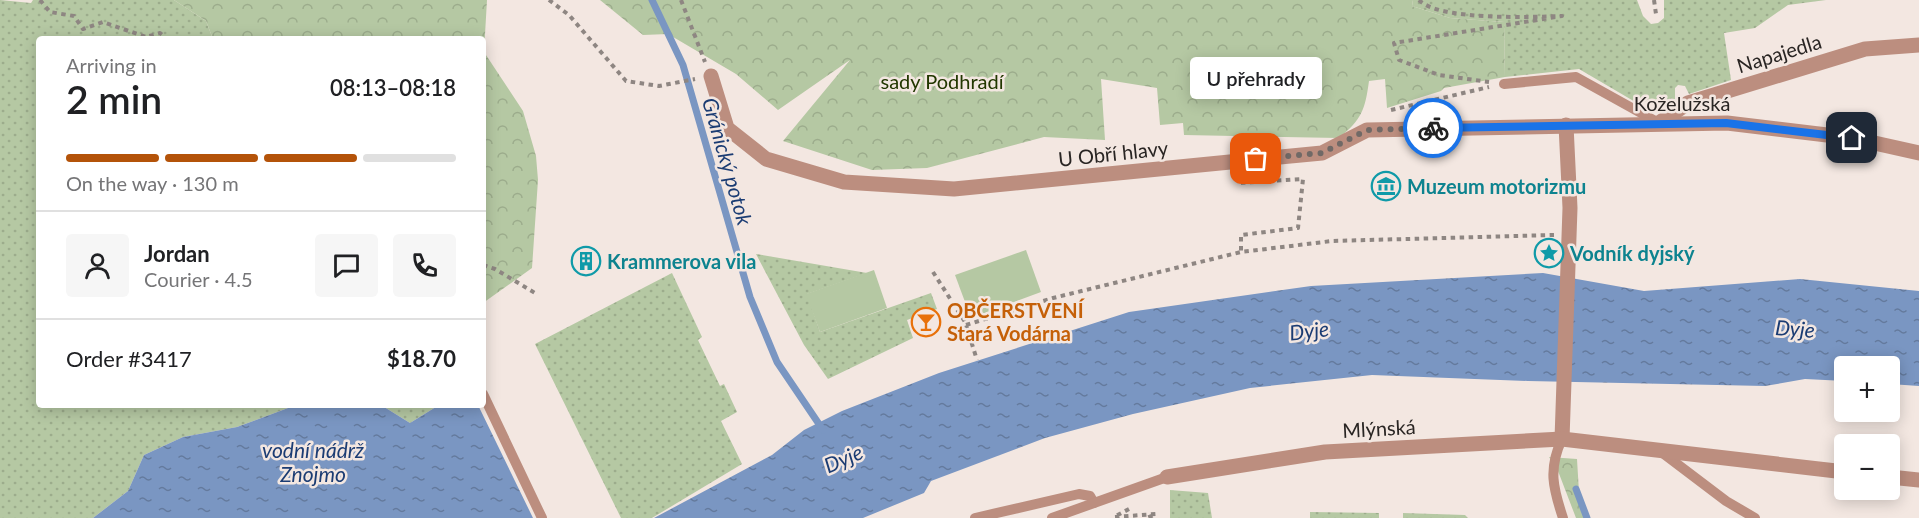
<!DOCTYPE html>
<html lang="en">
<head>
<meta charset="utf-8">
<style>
  body { margin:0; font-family:Lato,sans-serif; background:#f6f6f6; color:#202124; height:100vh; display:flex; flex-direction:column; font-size:22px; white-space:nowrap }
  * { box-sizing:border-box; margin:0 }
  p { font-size:20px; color:#757577 }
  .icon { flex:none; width:33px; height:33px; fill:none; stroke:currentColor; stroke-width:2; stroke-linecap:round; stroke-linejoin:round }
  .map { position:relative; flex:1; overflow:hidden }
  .drawer { position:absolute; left:36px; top:36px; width:450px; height:372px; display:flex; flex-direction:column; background:#fff; border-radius:6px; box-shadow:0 3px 15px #0003 }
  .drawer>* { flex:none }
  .fabs { position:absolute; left:1834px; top:356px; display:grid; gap:12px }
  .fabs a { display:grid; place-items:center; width:66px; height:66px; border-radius:6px; background:#fff; box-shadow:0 3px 15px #0003; font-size:30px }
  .pin { position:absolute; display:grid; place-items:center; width:51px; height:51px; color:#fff; margin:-26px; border-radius:12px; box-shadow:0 3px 9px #0006 }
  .courier { position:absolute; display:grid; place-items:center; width:60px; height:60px; margin:-30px; border:4px solid #1a73e8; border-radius:50%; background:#fff; color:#222; box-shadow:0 2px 8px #0007 }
  .bubble { position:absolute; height:42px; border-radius:6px; background:#fff; box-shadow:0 3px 15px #0003; font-size:20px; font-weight:600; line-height:42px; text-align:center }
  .head em { font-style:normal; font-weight:600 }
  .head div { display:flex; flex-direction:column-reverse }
  .head { display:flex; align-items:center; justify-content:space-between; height:102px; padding:0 30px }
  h1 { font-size:39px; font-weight:600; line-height:45px }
  .bar { display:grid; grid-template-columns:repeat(4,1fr); gap:9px 6px; align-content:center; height:72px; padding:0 30px }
  .bar i { height:8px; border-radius:4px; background:#e0e0e0 }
  .bar .current { background:#b45309 }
  .bar p { grid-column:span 4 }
  .line { display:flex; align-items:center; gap:15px; padding:0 30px; border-top:2px solid #e0e0e0 }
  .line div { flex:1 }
  .round { display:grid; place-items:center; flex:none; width:63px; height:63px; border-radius:6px; background:#f6f6f6 }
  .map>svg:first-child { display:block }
</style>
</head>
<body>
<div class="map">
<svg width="1919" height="518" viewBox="0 0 1919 518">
  <defs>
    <pattern id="green-dots" width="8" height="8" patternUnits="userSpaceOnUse" patternTransform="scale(1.5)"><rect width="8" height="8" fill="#b5c8a3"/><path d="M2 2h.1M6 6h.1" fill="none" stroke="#9cac8c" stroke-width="1.8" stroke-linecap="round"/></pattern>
    <pattern id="forest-crowns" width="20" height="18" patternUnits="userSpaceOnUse" patternTransform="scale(1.5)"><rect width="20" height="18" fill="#b5c8a3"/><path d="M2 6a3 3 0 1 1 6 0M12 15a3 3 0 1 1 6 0" fill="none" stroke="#9cac8c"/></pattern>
    <pattern id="water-ripples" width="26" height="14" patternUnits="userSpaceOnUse" patternTransform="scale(1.5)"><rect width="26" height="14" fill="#7a96c2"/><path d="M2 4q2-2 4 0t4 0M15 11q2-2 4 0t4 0" fill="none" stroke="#647a9d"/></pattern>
  </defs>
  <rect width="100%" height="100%" fill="#f3e7e1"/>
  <g fill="url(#green-dots)">
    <polygon points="0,0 31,3 33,0 174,0 206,21 213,39 39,39 39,405 296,405 237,427 183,437 144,455 128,491 93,518 0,518"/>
    <polygon points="1413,0 1637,0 1643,16 1651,24 1658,23 1664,18 1664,0 1826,0 1788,5 1755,28 1724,33 1731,80 1689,94 1685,86 1678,85 1675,88 1675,99 1637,103 1579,69 1505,77 1504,22 1450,18 1412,6"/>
    <polygon points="756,254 867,273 807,294 820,332 931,293 937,309 907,320 913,338 828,379 804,345"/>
    <polygon points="672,273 702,337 698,340 720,386 724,384 737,412 721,421 742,464 652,518 621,518 535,344"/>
    <polygon points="381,405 439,405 410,423"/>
    <polygon points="1170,490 1208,493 1212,518 1170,518"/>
    <polygon points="1310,512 1379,513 1379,518 1310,518"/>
    <polygon points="1403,513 1465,515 1468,518 1403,518"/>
  </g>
  <g fill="url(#forest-crowns)">
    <polygon points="174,0 487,0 484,52 523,111 536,156 538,180 532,268 483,303 483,39 213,39 206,21"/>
    <path d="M 600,0 L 1413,0 L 1412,6 L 1450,18 L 1504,22 L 1505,77 L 1444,88 L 1441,91 L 1387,108 L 1385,79 L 1369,81 C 1365,110 1362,119 1339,138 L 1184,135 L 1183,123 L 1160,125 L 1157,88 L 1101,79 L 1105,140 L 1044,137 L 927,168 L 872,170 L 783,141 L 850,60 L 778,110 L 736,74 L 668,34 L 643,35 Z"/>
    <polygon points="1549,457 1577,459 1580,509 1587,518 1576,518 1558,471"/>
  </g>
  <g fill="#b5c8a3">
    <polygon points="1026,250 1041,292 971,318 955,275"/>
    <polygon points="874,270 887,308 820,332 806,294"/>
  </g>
  <g fill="url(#water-ripples)">
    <polygon points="1543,273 1644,291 1800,279 1919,291 1919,386 1890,384 1890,366 1845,366 1845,381 1805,379 1765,386 1528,381 1372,375 1250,388 1133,414 1045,438 931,481 924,493 863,518 654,518 772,455 804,430 842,411 939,373 1129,312 1311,286"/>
    <polygon points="296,405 381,405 410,423 439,405 478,405 533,518 93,518 128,491 144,455 183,437 237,427"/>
  </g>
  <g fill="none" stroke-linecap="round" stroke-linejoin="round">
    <g stroke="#7a96c2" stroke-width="7">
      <polyline points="652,0 683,65 750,297 777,362 823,430"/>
      <polyline points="1576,489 1587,518"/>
    </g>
    <g stroke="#8e8682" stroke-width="4" stroke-dasharray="4.5 4.5" stroke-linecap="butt">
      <polyline points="40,0 50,12 74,16 83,29 103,22 146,37 160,33 167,39"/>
      <polyline points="549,0 569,15 626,81 659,86 695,79"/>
      <polyline points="681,0 705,62"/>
      <path d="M 1419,0 C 1439,21 1532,17 1562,16 L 1394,43 L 1399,60 L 1439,75 L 1489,82"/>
      <polyline points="1654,0 1656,14"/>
      <polyline points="1391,110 1489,87"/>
      <polyline points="1237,177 1238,183 1303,179 1298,228 1241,235 1241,252"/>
      <polyline points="483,265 495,269 535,293"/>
      <polyline points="933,272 965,322 977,360"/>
      <polyline points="966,325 1053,298 1241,252 1332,241 1554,235"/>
      <polyline points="1129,509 1114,517 1156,514 1147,518"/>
    </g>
    <g stroke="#bc8e7f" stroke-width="10">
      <polyline points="1504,84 1576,77 1659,123"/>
      <polyline points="483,394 542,518"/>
      <path d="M 1562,439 C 1548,469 1553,488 1563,518"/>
      <polyline points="1660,451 1726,501 1755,518"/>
      <polyline points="975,518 1079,494 1090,496 1094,503"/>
      <polyline points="1052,518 1167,477"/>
    </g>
    <g stroke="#bc8e7f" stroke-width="15">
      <polyline points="711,76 727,128 766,159 844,182 954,189 1322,153 1367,130 1727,123 1852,138 1919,153"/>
      <polyline points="1659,123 1688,103 1865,49 1919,45"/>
      <polyline points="1562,439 1570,208 1566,125"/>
      <polyline points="1167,477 1325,452 1562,439 1845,472"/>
      <polyline points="1890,477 1919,480"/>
    </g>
  </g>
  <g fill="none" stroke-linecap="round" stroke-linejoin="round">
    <polyline stroke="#706966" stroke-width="6" stroke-dasharray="0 10.8" points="1256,159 1322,153 1367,130 1433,128"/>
    <polyline stroke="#1a73e8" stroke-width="8" points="1433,128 1726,123 1852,138"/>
  </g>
  <defs>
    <g id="museum-ring" transform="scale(1.5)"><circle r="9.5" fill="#f3e7e1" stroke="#0f9aa8" stroke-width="1.5"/><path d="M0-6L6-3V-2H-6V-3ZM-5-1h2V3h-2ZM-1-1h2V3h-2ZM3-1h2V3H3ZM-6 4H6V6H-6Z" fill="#0f9aa8"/></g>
    <g id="sight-ring" transform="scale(1.5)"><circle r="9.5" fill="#f3e7e1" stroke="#0f9aa8" stroke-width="1.5"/><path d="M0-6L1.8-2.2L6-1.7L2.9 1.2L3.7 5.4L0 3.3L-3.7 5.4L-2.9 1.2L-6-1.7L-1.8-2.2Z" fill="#0f9aa8"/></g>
    <g id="building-ring" transform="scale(1.5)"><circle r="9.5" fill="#f3e7e1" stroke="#0f9aa8" stroke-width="1.5"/><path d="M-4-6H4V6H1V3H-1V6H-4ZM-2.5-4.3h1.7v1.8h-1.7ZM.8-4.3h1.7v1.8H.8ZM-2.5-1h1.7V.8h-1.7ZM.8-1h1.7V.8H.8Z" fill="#0f9aa8"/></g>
    <g id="bar-ring" transform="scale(1.5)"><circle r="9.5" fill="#f3e7e1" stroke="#e8710a" stroke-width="1.5"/><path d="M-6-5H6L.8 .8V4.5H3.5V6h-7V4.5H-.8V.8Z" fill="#e8710a"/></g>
  </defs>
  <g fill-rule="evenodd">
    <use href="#museum-ring" x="1386" y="186"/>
    <use href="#sight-ring" x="1549" y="253"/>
    <use href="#building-ring" x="586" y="261"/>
    <use href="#bar-ring" x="926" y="322"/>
  </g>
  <g text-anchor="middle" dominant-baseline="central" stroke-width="5" stroke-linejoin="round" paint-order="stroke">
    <g font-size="20" fill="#292523" stroke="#f3e7e1">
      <text transform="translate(1779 53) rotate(-17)">Napajedla</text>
      <text x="1682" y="103">Koželužská</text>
      <text transform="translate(1113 153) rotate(-6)">U Obří hlavy</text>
      <text transform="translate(1379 428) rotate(-3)">Mlýnská</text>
    </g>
    <g font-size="20" fill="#223700" stroke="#f3e7e1">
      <text x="942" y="81">sady Podhradí</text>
    </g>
    <g font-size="20" font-weight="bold" fill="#0d838f" stroke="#f3e7e1" text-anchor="start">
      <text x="1407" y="186">Muzeum motorizmu</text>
      <text x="1570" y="253">Vodník dyjský</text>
      <text x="607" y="261">Krammerova vila</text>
    </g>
    <g font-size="20" font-weight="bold" fill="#c56008" stroke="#f3e7e1" text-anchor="start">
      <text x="947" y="310">OBČERSTVENÍ<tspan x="947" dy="23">Stará Vodárna</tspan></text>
    </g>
    <g font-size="21" font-style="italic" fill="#1b3c73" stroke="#f3e7e1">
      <text transform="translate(728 161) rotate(74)">Gránický potok</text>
      <text transform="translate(1795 328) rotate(4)">Dyje</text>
      <text transform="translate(1309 330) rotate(-7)">Dyje</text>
      <text x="313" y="449">vodní nádrž<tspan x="313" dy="24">Znojmo</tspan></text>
      <text transform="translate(843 458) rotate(-24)">Dyje</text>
    </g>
  </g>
</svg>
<div class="fabs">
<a>+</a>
<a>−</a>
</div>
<div class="pin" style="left:1256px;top:159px;background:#ea580c"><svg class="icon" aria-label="bag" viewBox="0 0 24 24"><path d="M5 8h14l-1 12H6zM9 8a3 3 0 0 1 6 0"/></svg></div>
<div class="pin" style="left:1852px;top:138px;background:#1f2937"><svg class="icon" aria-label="home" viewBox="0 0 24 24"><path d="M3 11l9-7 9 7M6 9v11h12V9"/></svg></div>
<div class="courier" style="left:1433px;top:128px"><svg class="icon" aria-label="bike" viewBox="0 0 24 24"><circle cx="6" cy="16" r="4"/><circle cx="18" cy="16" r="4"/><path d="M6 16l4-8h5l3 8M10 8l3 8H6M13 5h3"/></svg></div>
<div class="bubble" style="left:1190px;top:57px;width:132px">U přehrady</div>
<section class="drawer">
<div class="head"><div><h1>2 min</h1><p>Arriving in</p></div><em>08:13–08:18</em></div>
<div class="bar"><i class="current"></i><i class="current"></i><i class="current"></i><i></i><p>On the way · 130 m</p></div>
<div class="line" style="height:108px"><a class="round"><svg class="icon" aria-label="person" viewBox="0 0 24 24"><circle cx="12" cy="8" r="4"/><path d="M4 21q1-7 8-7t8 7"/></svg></a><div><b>Jordan</b><p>Courier · 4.5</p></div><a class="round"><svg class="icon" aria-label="chat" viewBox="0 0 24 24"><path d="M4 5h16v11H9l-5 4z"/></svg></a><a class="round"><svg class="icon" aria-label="phone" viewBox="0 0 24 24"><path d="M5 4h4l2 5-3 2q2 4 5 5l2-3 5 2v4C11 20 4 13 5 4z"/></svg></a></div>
<div class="line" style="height:78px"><div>Order #3417</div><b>$18.70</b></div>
</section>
</div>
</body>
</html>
